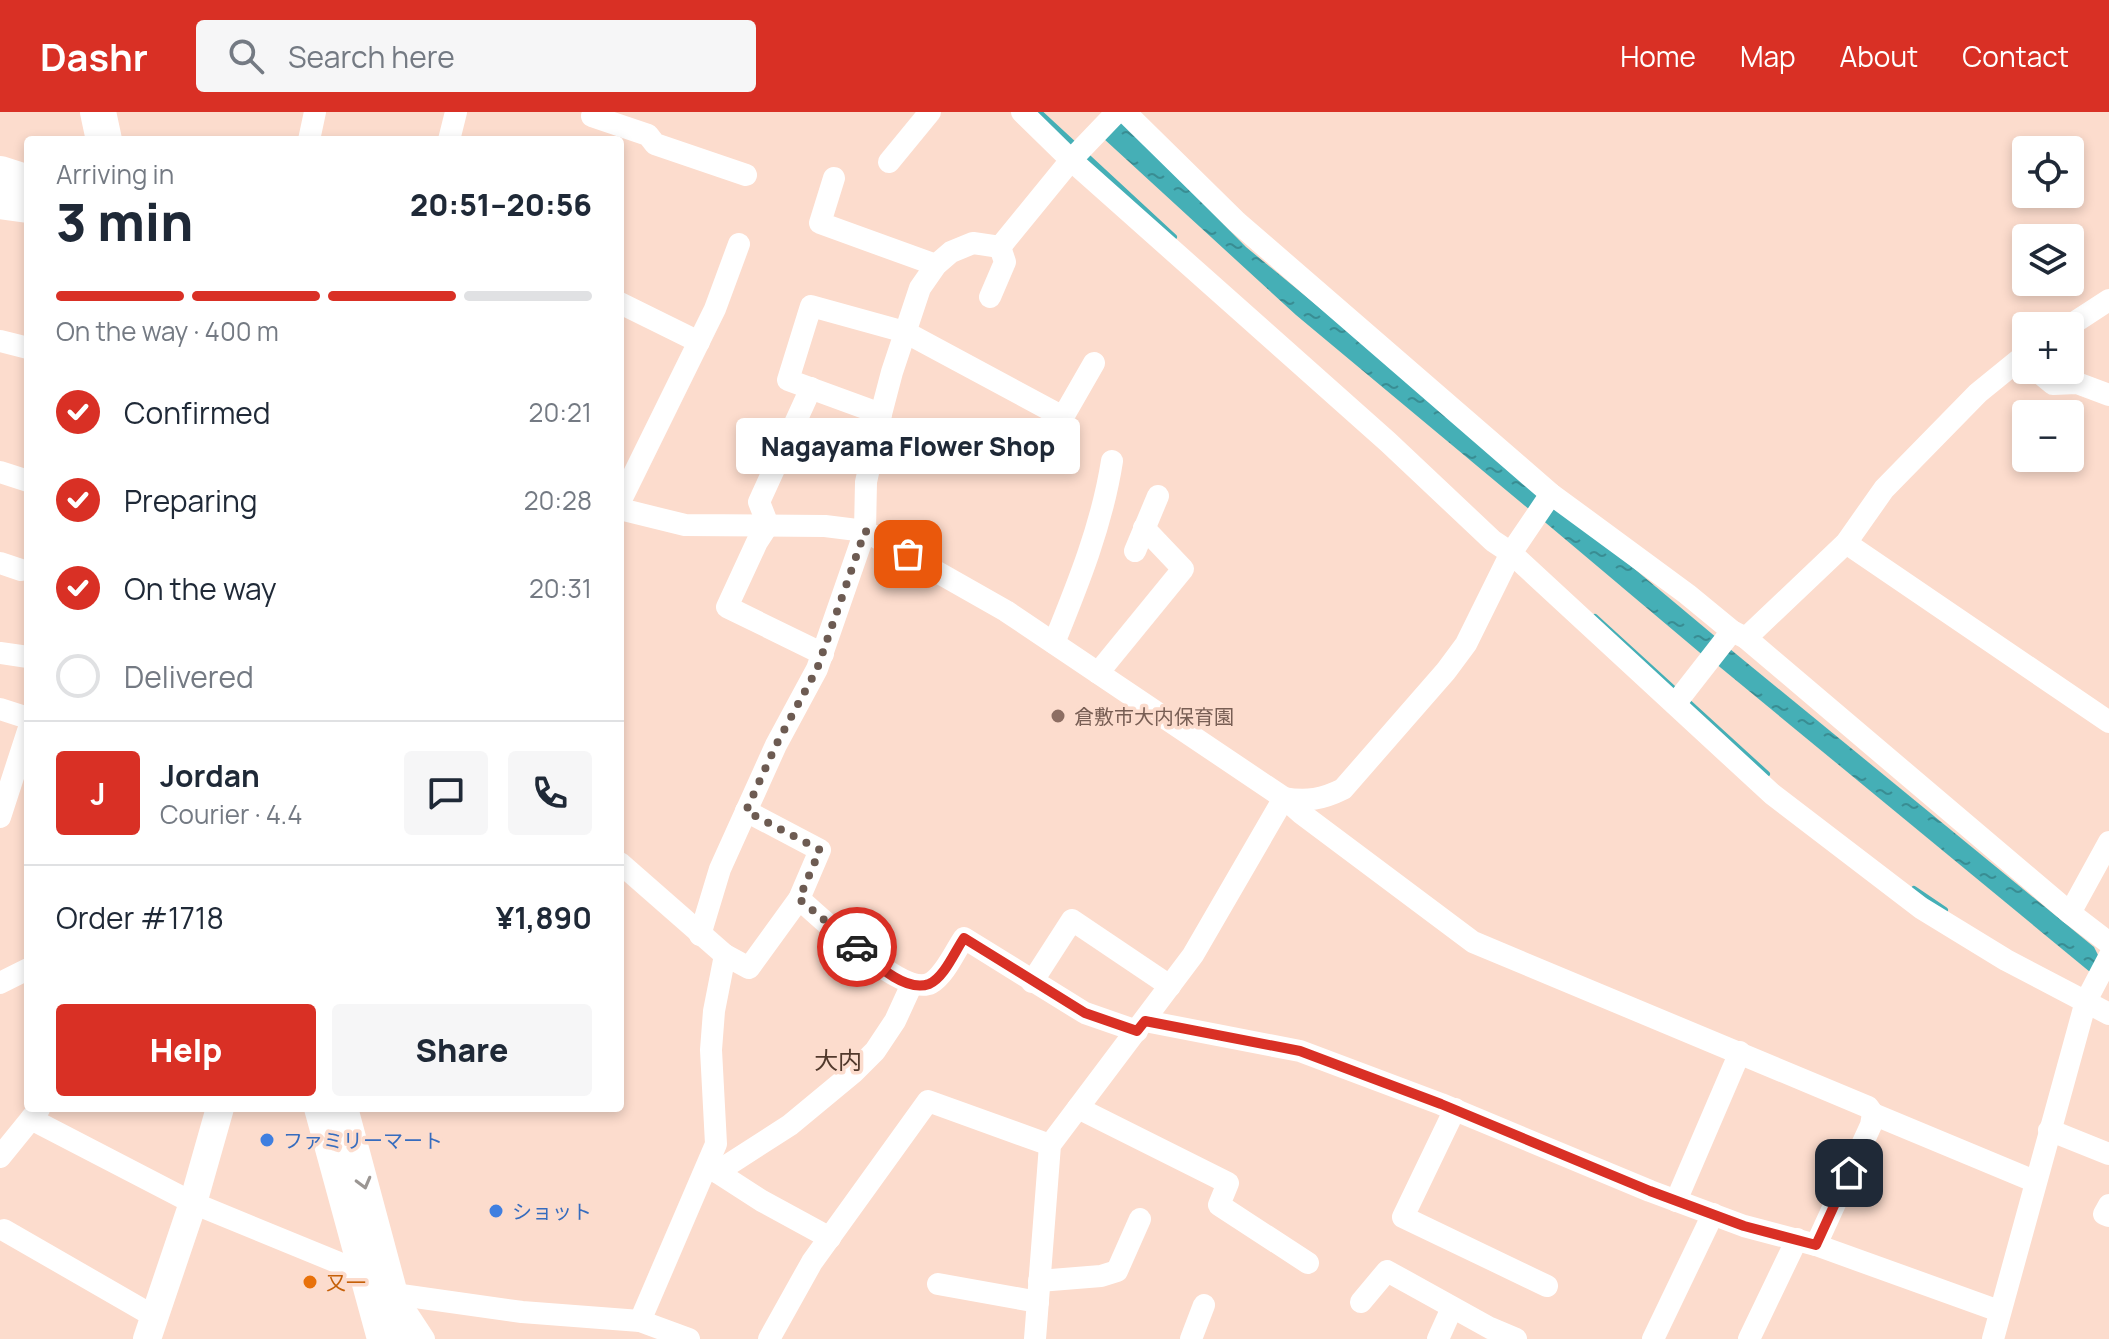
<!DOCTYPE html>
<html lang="en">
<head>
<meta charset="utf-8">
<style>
  body { margin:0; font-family:Manrope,"Noto Sans JP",sans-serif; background:#f6f6f7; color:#1f2937; height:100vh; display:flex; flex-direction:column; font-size:30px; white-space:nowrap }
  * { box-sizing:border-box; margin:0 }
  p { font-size:26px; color:#747a83 }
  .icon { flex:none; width:44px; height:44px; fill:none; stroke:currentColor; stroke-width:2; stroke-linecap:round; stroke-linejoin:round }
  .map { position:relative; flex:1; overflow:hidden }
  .sheet { position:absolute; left:24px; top:24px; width:600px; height:976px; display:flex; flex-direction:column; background:#fff; border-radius:8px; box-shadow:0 4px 12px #0003 }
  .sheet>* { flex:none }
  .fabs { position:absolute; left:2012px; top:24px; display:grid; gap:16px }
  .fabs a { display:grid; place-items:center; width:72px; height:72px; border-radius:8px; background:#fff; box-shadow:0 4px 12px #0003; font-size:40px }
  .pin { position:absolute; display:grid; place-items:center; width:68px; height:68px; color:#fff; margin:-34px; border-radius:16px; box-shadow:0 4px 12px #0006 }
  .courier { position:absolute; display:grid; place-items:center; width:80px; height:80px; margin:-40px; border:6px solid #d93025; border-radius:50%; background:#fff; color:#222; box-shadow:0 2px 10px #0007 }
  .bubble { position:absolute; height:56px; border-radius:8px; background:#fff; box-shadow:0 4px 12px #0003; font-size:26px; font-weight:800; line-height:56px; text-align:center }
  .overview em { font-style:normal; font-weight:800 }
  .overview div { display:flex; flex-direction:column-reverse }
  .overview { display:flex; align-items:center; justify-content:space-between; height:136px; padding:0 32px }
  h1 { font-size:52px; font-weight:800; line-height:60px }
  .bar { display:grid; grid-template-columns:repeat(4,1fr); gap:12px 8px; align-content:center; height:96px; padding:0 32px }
  .bar i { height:10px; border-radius:6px; background:#e0e1e3 }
  .bar .on { background:#d93025 }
  .bar p { grid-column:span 4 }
  .line { display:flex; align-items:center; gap:20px; padding:0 32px; border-top:2px solid #e0e1e3 }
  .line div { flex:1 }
  .round { display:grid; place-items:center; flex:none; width:84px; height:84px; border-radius:8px; background:#f6f6f7 }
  ol { padding:0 32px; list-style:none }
  li { display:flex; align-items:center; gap:24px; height:88px }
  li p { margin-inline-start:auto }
  li .icon { padding:8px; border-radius:50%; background:#d93025; color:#fff; stroke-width:4 }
  li:last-child { color:#747a83 }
  li i { width:44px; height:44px; border:4px solid #e0e1e3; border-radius:50% }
  .button { display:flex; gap:16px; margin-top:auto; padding:16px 32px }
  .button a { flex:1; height:92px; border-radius:8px; background:#d93025; color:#fff; font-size:32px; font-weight:800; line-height:92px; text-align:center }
  .button a+a { background:#f6f6f7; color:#1f2937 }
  header { display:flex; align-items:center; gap:48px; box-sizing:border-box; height:112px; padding:0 40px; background:#d93025; color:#fff }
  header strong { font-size:38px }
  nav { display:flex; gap:44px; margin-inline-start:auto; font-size:28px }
  .search { width:560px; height:72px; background:#f6f6f7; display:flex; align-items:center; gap:20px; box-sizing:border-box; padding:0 28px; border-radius:8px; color:#747a83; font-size:30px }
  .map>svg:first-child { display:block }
</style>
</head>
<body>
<header>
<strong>Dashr</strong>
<div class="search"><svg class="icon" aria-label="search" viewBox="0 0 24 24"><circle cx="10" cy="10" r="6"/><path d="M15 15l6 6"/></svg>Search here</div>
<nav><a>Home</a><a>Map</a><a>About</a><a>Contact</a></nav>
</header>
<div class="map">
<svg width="2109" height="1227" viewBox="0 0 2109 1227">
  <defs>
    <pattern id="water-ripples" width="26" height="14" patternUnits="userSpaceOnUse" patternTransform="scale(2)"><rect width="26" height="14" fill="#45afb6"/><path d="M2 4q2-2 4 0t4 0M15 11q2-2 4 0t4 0" fill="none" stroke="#398d93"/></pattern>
  </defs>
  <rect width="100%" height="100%" fill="#fcdccd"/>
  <g fill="url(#water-ripples)">
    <polygon points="1121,9 1246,135 1539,377 1539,385 1530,398 1296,203 1103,26"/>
    <polygon points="1557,392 1717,526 1705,545 1540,406"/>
    <polygon points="1730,537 2094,835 2099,845 2090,860 1715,551"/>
  </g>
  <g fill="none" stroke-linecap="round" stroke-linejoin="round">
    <g stroke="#45afb6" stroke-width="6">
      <polyline points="1039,0 1174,125"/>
      <polyline points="1595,505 1767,662"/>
      <polyline points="1914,777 1945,798"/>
    </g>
    <g stroke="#fff" stroke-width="22">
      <polyline points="594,0 592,4 648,23 655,32 746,63"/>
      <polyline points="1022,0 1071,48 1388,330 1493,429 1511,441 1772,682 1921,796 2006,848 2109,902"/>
      <polyline points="1125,0 1237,110 1551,382 1687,482 1732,519 1746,526 2070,801 2109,831"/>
      <polyline points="309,28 315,0"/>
      <polyline points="449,28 456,0"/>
      <polyline points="889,50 930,0"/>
      <polyline points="834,66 820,111 936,153"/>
      <polyline points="990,185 1005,150 1000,135"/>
      <polyline points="620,191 699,230"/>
      <polyline points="2069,214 2109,188"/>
      <polyline points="0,229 28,236"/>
      <polyline points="2036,258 2053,272 2077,271 2109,283"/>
      <polyline points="811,276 759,390 768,413 757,430 727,495 823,542"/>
      <polyline points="881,302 788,268 811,194 905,220 1063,305 1094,251"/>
      <polyline points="0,360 28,369"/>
      <polyline points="620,390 715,197 739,132"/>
      <polyline points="620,397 685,413 825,414 865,419 1006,499 1284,686 1302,702 1473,830 1868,995 1873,1002 1871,1013 1816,1133"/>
      <polyline points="1846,431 2109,610"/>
      <polyline points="1135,439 1158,384"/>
      <polyline points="0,451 21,458"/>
      <polyline points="1746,526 1846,431 1884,377 1978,281 2026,242"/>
      <path d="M 1054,531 C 1078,472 1102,413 1112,349"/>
      <polyline points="0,541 28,545"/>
      <polyline points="1098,561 1183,457 1144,416"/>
      <polyline points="1675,592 1732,519"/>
      <polyline points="0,597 28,606"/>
      <path d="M 1284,686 C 1307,690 1323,687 1343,677 L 1446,559 L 1466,532 L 1511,441 L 1551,382"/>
      <polyline points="0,705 28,619"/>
      <polyline points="620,751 725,843 714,899 711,938 716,1032 640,1209"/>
      <path d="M 799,787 C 822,806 903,886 931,871 C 945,863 955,839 964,826 L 1085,901 L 1137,919"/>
      <polyline points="2070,801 2109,730"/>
      <polyline points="700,823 720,757 776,633 817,557 865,419 866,370 881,302 892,260 920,176 936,153 951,140 973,131 1000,135 1071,48 1117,0"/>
      <polyline points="725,843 749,856 799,787 820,738 746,699"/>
      <polyline points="1032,870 1072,808 1170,874"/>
      <polyline points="0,871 28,857"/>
      <polyline points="1145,909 1300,939 1441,992 1650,1079 1744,1114 1816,1133 1999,1199"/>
      <polyline points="1078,996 1228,1071 1219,1093 1308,1151"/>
      <polyline points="1455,997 1403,1105 1547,1174"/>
      <polyline points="1873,1002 2034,1069"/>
      <polyline points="31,1007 193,1091 361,1160"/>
      <polyline points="2049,1018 2109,1042"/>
      <polyline points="0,1045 39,997"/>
      <polyline points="706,1057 717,1060 762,1089 830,1126"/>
      <polyline points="717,1060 790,1013 854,960 875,939 895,909 912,872"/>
      <polyline points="1676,1089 1740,940"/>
      <polyline points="2109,1093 2104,1102 2109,1104"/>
      <polyline points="4,1118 155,1205"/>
      <polyline points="1039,1169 1101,1164 1117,1159 1140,1107"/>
      <polyline points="938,1172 1038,1190"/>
      <polyline points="380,1180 522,1200 640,1209 689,1227"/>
      <polyline points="399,1189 424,1227"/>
      <polyline points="1361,1190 1387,1159 1490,1216 1516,1227"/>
      <polyline points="769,1227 812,1150 928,989 1050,1033"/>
      <polyline points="1035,1227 1050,1033 1193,843 1284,686"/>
      <polyline points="1191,1227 1204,1193"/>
      <polyline points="1438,1227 1452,1196"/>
      <polyline points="1653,1227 1713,1102"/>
      <polyline points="1749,1227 1797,1127"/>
      <polyline points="1993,1227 2086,889 2109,845"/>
    </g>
    <g stroke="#fff" stroke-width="28">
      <polyline points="318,996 381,1227"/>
      <polyline points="344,996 406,1227"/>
      <polyline points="147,1227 193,1091 220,996"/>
    </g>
    <g stroke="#fff" stroke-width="36">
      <polyline points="98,0 104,28"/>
      <polyline points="0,62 28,71"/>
      <polyline points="0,89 28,93"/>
    </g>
  </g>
  <defs><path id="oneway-chevron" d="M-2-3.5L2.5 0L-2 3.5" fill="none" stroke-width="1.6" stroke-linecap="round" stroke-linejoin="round" transform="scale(2)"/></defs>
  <use stroke="#9b9693" href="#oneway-chevron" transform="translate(364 1071) rotate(75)"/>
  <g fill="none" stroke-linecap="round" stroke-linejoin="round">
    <polyline stroke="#6d5b52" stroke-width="8" stroke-dasharray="0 14.4" points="857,835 799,787 820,738 746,699 776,633 817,557 865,419 908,442"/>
    <path stroke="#d93025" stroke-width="10" d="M 857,835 C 873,849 904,881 929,872 C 944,866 955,839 964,826 L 1085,901 L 1137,919 L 1145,909 L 1300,939 L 1441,992 L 1650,1079 L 1744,1114 L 1816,1133 L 1849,1061"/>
  </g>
  <circle fill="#8d6e63" stroke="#fcdccd" stroke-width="3" cx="1058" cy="604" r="8"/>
  <g fill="#3f7fe0" stroke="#fcdccd" stroke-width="3">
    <circle cx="267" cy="1028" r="8"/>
    <circle cx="496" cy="1099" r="8"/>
  </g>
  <circle fill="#e8710a" stroke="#fcdccd" stroke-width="3" cx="310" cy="1170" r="8"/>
  <g text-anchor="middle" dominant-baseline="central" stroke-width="7" stroke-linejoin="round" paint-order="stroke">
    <g font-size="20" fill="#785e54" stroke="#fcdccd" text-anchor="start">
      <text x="1074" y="604">倉敷市大内保育園</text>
    </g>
    <g font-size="20" fill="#366cbe" stroke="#fcdccd" text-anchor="start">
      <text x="283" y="1028">ファミリーマート</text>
      <text x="512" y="1099">ショット</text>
    </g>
    <g font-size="20" fill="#c56008" stroke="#fcdccd" text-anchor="start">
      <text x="326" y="1170">又一</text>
    </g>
    <g font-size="24" fill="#51392c" stroke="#fcdccd">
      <text x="838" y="947">大内</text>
    </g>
  </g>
</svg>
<div class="fabs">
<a><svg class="icon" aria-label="locate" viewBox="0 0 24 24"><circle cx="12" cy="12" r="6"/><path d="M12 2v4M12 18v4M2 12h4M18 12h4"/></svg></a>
<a><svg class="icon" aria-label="layers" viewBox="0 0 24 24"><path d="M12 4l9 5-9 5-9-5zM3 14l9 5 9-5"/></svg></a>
<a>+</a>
<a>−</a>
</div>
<div class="pin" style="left:908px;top:442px;background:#ea580c"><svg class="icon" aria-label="bag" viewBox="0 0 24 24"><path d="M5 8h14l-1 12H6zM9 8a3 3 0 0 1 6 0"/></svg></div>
<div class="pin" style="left:1849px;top:1061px;background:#1f2937"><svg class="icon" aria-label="home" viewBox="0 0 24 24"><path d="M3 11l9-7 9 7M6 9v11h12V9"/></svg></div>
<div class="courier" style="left:857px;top:835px"><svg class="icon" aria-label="car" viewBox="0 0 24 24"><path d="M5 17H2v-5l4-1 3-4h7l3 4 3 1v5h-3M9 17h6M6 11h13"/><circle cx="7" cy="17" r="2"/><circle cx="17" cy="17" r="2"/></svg></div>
<div class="bubble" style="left:736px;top:306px;width:344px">Nagayama Flower Shop</div>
<section class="sheet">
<div class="overview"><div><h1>3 min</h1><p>Arriving in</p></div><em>20:51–20:56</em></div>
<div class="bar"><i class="on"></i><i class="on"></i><i class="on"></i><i></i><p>On the way · 400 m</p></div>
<ol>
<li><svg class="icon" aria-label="check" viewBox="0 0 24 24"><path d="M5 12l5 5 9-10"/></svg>Confirmed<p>20:21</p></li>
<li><svg class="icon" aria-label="check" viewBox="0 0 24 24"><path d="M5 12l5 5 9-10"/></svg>Preparing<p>20:28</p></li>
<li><svg class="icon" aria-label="check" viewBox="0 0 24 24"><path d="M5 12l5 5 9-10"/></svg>On the way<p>20:31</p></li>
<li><i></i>Delivered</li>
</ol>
<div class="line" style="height:144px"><b class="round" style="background:#d93025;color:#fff">J</b><div><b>Jordan</b><p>Courier · 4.4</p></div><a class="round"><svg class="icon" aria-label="chat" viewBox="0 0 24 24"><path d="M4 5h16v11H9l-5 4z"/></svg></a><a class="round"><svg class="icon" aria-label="phone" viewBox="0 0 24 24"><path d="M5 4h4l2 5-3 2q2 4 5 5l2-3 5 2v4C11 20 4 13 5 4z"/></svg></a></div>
<div class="line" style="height:104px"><div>Order #1718</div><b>¥1,890</b></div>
<div class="button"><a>Help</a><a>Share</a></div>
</section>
</div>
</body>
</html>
